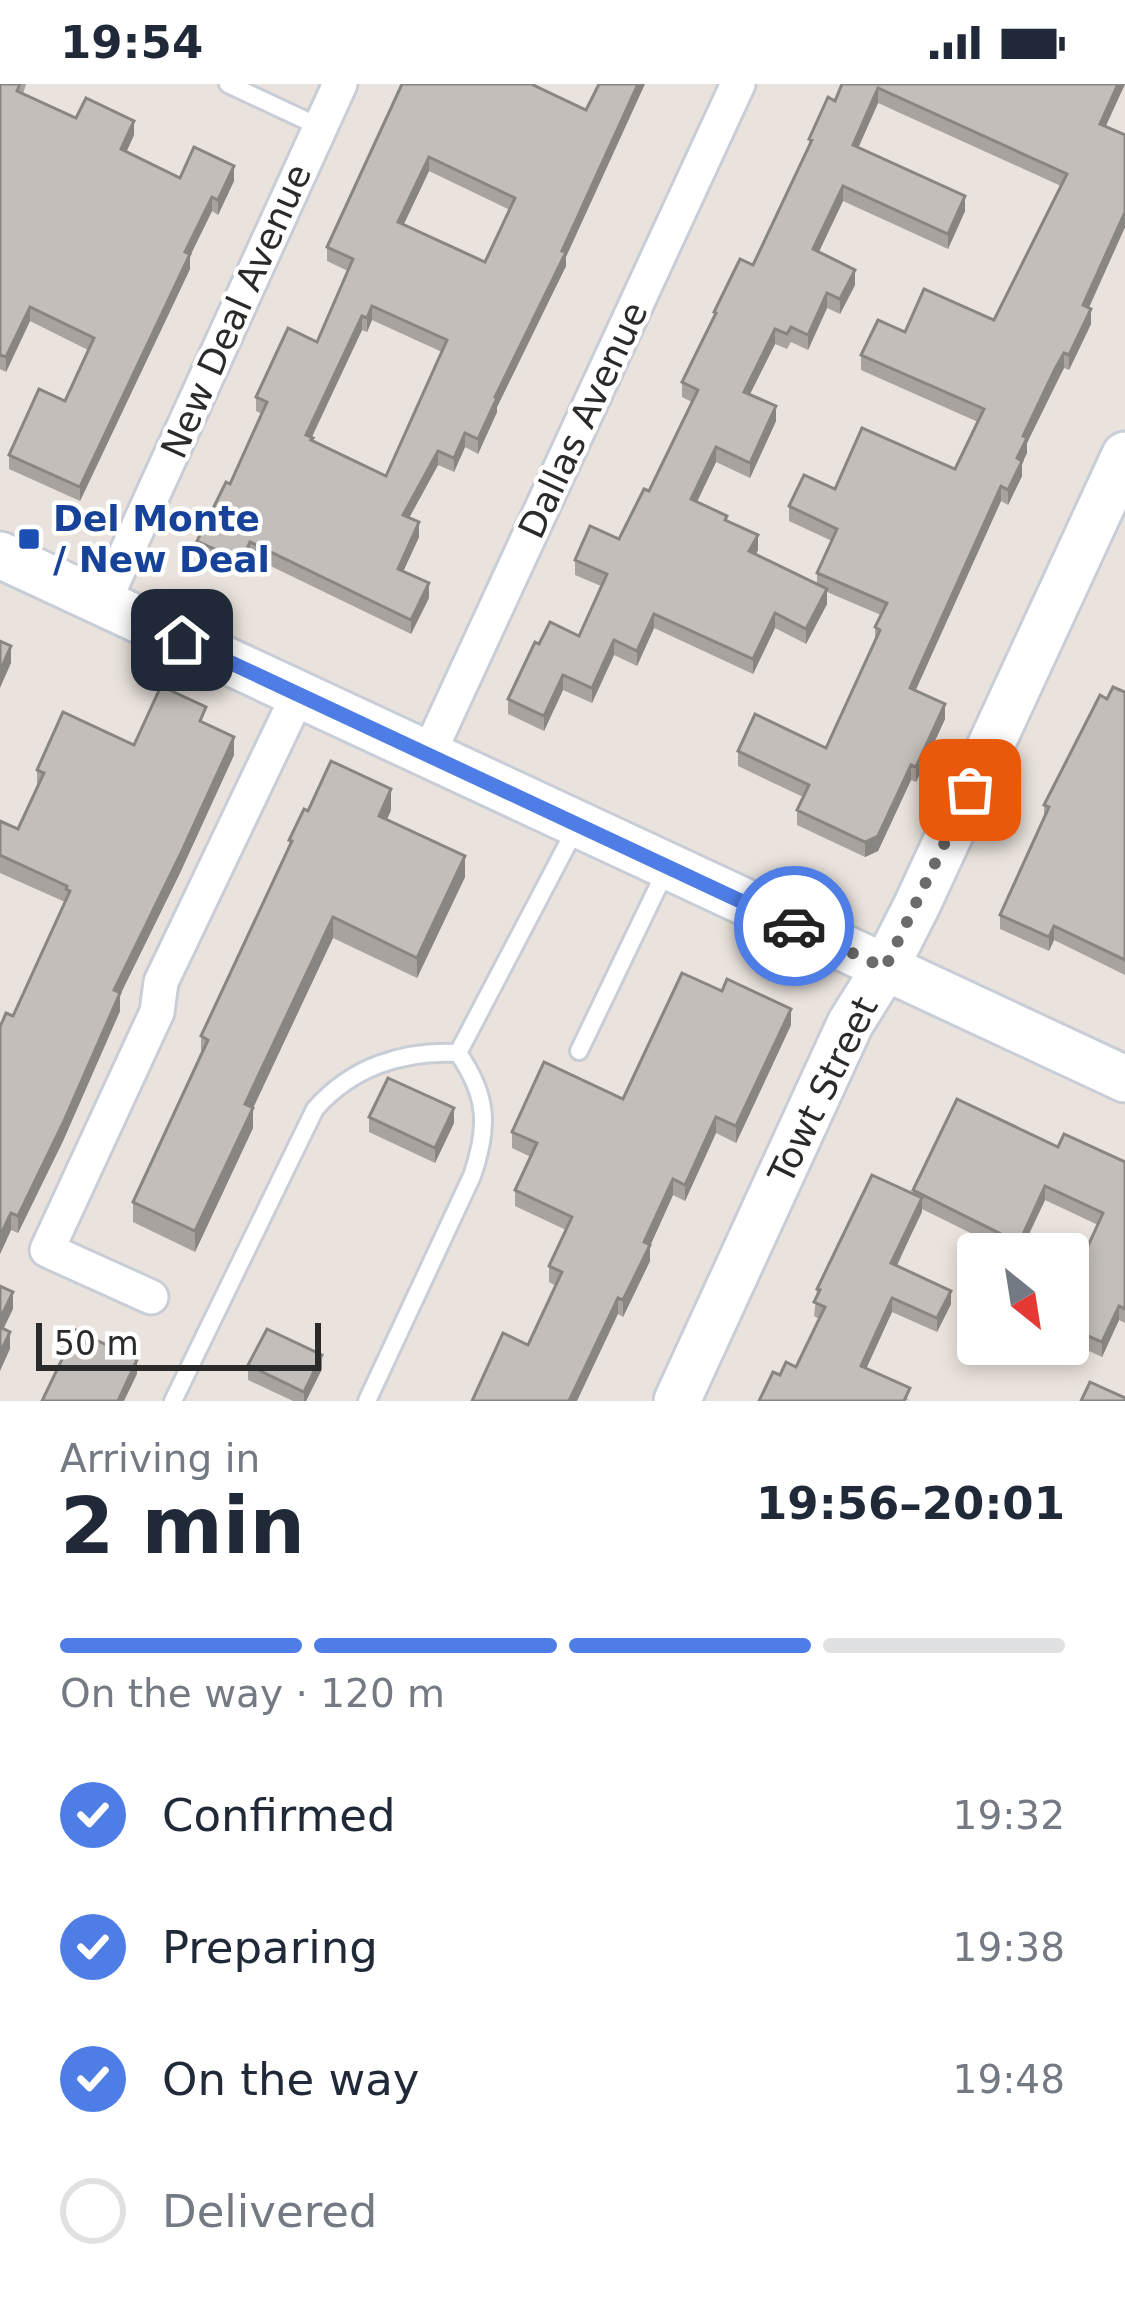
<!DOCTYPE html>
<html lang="en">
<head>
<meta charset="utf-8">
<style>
  body { margin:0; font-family:"DejaVu Sans",sans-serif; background:#f2f2f3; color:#1f2937; height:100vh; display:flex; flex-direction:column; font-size:45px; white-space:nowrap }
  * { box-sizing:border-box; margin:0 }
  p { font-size:39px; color:#747a83 }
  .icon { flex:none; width:66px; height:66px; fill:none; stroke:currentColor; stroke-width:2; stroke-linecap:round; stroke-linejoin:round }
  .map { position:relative; height:1317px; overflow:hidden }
  .drawer { display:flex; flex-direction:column; background:#fff; flex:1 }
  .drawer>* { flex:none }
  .needle { width:78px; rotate:150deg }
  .fabs { position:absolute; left:957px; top:1149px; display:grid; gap:24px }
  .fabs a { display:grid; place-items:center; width:132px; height:132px; border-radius:12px; background:#fff; box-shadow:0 6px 18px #0003; font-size:60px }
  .scale { position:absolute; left:36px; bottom:30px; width:285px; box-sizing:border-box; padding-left:12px; border:6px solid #2a2a2a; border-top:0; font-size:33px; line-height:42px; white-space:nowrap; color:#2a2a2a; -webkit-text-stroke:9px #fff; paint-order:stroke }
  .pin { position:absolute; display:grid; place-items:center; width:102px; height:102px; color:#fff; margin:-51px; border-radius:24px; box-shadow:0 6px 18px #0006 }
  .courier { position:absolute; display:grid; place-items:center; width:120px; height:120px; margin:-60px; border:9px solid #4e7de6; border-radius:50%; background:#fff; color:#222; box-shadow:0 3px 15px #0007 }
  .headline em { font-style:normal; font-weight:600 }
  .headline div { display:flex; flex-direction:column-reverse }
  .headline { display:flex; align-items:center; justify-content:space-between; height:204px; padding:0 60px }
  h1 { font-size:78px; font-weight:600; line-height:90px }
  .bar { display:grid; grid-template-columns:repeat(4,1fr); gap:18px 12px; align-content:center; height:144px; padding:0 60px }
  .bar i { height:15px; border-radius:9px; background:#e0e1e3 }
  .bar .selected { background:#4e7de6 }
  .bar p { grid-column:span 4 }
  ol { padding:0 60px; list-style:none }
  li { display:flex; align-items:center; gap:36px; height:132px }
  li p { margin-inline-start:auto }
  li .icon { padding:12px; border-radius:50%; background:#4e7de6; color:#fff; stroke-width:4 }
  li:last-child { color:#747a83 }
  li i { width:66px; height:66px; border:6px solid #e0e1e3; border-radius:50% }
  .status { display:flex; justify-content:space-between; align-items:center; height:84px; padding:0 60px; background:#fff; direction:ltr }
  .status svg { height:33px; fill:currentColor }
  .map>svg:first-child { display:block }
</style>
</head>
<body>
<div class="status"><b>19:54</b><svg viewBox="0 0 49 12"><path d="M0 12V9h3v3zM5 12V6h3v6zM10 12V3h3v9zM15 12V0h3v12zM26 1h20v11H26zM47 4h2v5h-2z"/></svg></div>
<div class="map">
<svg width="1125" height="1317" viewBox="0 0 1125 1317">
  <rect width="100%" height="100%" fill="#eae3dd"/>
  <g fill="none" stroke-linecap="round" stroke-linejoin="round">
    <g stroke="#c9cdd6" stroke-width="22">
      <g id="lane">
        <polyline points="228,0 320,43"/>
        <polyline points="579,967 667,784"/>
        <polyline points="458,969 577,742"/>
        <path d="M 173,1317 L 315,1025 C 352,983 403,966 458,969"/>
        <path d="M 367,1317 L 472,1092 C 489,1043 488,1012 458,969"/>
      </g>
    </g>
    <g stroke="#c9cdd6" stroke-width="39">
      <g id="street">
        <polyline points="103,520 340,0"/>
        <polyline points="428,671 738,0"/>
        <polyline points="151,1213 47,1166 157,928 161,898 299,609"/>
      </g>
    </g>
    <g stroke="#c9cdd6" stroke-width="51">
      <g id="secondary">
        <polyline points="0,471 1125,995"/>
        <polyline points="677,1317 850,940 885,884 917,821 1125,371"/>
      </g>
    </g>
    <use href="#lane" stroke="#fff" stroke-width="16"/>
    <use href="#street" stroke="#fff" stroke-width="33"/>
    <use href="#secondary" stroke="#fff" stroke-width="45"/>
  </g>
  <g fill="#a8a39f" fill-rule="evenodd">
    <polygon points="0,0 26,0 23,10 76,34 134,51 127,67 180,94 234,97 218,131 212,127 190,172 190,185 80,417 9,385 9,371 65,317 88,266 30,237 6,288 0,285"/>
    <path d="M 402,0 L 531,0 L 566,173 L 566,182 L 497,323 L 497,328 L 478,370 L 465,363 L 454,388 L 438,381 L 409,434 L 419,453 L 403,487 L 429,514 L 411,550 L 250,472 L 241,492 L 197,471 L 197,457 L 230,400 L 262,330 L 256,327 L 256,313 L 317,258 L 348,187 L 327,177 L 327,163 ZM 429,87 L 510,126 L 485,178 L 404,140 ZM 372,236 L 442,268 L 386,392 L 313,357 L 312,353 L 362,246 L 367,248 Z"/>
    <path d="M 842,0 L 1125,0 L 1105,42 L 1125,51 L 1125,143 L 1089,224 L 1091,240 L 1069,286 L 1064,284 L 1055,300 L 1027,359 L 1027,369 L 1022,379 L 1022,392 L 1008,421 L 1001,417 L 915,606 L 945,635 L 916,698 L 911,696 L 878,767 L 865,773 L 797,741 L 797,726 L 803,713 L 738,682 L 738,667 L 826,664 L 875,556 L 875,543 L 881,531 L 827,508 L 827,520 L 806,560 L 775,544 L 753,590 L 654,544 L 637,582 L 614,571 L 592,619 L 563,606 L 544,647 L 508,630 L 508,615 L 539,560 L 579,552 L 601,502 L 575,491 L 575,476 L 619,455 L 649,407 L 692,318 L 682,313 L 682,298 L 714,233 L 714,228 L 753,181 L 809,63 L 809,55 L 835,17 ZM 878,19 L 1061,102 L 994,236 L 905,248 L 861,271 L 861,286 L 978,338 L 955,385 L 835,405 L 789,422 L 789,437 L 832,457 L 817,489 L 817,501 L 756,470 L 758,466 L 727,437 L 697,418 L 716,378 L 750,394 L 776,337 L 750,310 L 775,260 L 787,265 L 791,258 L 808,266 L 827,224 L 840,230 L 855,201 L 819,168 L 843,117 L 948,165 L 965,127 L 858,63 Z"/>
    <polygon points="1125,608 1125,891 1054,856 1049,867 1000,845 1000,831 1044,733 1044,721 1107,615"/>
    <polygon points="206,640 234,671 180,789 120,911 120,927 63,1057 18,1149 11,1146 0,1170 0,943 13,932 65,818 0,789 0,737 18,745 37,703 37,686"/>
    <polygon points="391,726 387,736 465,793 417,894 333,854 253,1024 253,1044 195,1168 133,1138 133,1118 201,971 201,952 289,762 289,756 308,727"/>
    <polygon points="791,941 736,1059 716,1049 685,1117 673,1111 650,1162 650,1177 623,1233 618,1230 528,1261 556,1202 549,1198 549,1182 566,1146 515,1122 515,1106 531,1073 512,1064 512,1048 623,1015"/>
    <polygon points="369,1033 454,1039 435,1079 369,1048"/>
    <polygon points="1058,1063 1125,1078 1125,1239 1119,1236 1102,1273 1068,1257 1068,1206 1098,1141 1045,1116 1020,1170 1013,1170 922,1125 897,1182 951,1220 937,1248 892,1228 866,1285 910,1317 796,1283 819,1235 814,1232 817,1205 913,1110 913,1106"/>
    <polygon points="248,1281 322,1285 306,1317 293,1317 248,1296"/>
  </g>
  <g fill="#888582">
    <polygon points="638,0 645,0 566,173 566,182 497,323 497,328 478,370 478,355 495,313"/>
    <polygon points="1118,0 1125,0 1100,55 1100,40"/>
    <polygon points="878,4 878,19 853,76 853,61"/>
    <polygon points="134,37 134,51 121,79 121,65"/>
    <polygon points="429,73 429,87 398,152 398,138"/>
    <polygon points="234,82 234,97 218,131 218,116"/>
    <polygon points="843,102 843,117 813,180 813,165"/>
    <polygon points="965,112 965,127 948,165 948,150"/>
    <polygon points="212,113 212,127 190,172 190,185 80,417 80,403 185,168"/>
    <polygon points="1125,128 1125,143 1083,236 1083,221"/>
    <polygon points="855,186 855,201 840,230 840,215"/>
    <polygon points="827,209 827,224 808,266 808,251"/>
    <polygon points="372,222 372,236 367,248 367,234"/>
    <polygon points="30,223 30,237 6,288 6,273"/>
    <polygon points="1091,225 1091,240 1069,286 1069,271"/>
    <polygon points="362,232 362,246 306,365 306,351"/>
    <polygon points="775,245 775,260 744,322 744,308"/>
    <polygon points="1064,269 1064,284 1027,359 1027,369 1022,379 1022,392 1008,421 1008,406 1023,352"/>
    <polygon points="776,322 776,337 750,394 750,379"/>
    <polygon points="465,349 465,363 454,388 454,374"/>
    <polygon points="716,363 716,378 691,430 691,415"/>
    <polygon points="438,367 438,381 403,445 403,431"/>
    <polygon points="1001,402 1001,417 910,619 910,604"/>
    <polygon points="419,438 419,453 398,499 398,485"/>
    <polygon points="758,451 758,466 749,482 749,467"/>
    <polygon points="250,458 250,472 241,492 241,477"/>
    <polygon points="429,499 429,514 411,550 411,536"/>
    <polygon points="827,505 827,520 806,560 806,545"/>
    <polygon points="775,529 775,544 753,590 753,575"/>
    <polygon points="654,530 654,544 637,582 637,567"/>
    <polygon points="614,556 614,571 592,619 592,604"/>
    <polygon points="11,562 11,579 0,604 0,587"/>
    <polygon points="563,591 563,606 544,647 544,632"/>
    <polygon points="945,620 945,635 916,698 916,683"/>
    <polygon points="234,653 234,671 180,789 120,911 120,927 63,1057 18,1149 18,1132 114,906"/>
    <polygon points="911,681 911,696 878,767 865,773 865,758"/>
    <polygon points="391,705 391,726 379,753 379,732"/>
    <polygon points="465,772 465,793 417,894 417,874"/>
    <polygon points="333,833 333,854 253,1024 253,1044 195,1168 195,1147 245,1020"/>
    <polygon points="1054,842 1054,856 1049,867 1049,853"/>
    <polygon points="791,925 791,941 736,1059 736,1042"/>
    <polygon points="454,1024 454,1039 435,1079 435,1064"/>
    <polygon points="716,1033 716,1049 685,1117 685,1101"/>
    <polygon points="673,1095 673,1111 650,1162 650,1177 623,1233 623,1216 644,1158"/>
    <polygon points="1045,1102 1045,1116 1019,1170 1019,1159"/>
    <polygon points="922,1114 922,1128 891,1193 891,1179"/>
    <polygon points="11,1129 11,1146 0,1170 0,1152"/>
    <polygon points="951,1207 951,1220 937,1248 937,1234"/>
    <polygon points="13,1208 13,1225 0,1252 0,1235"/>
    <polygon points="618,1214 618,1230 577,1317 569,1317"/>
    <polygon points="892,1214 892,1228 861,1296 861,1282"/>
    <polygon points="1119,1222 1119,1236 1102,1273 1102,1258"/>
    <polygon points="10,1248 10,1265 0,1287 0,1269"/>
    <polygon points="322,1271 322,1285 306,1317 304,1317 304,1308"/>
    <polygon points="137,1276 137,1290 124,1317 118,1317"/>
  </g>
  <g fill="#c3beb9" stroke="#888582" stroke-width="3" fill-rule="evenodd">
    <polygon points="0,0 20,0 17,7 76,34 86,14 134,37 121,65 180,94 194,63 234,82 218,116 212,113 185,168 190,170 80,403 9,371 39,305 65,317 94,254 30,223 6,273 0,271"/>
    <path d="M 402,0 L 531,0 L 586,26 L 599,0 L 638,0 L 562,167 L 566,168 L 495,313 L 497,314 L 478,355 L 465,349 L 454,374 L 438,367 L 403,431 L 419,438 L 398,485 L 429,499 L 411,536 L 250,458 L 241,477 L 197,457 L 226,398 L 230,400 L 267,318 L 256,313 L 288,244 L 317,258 L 353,175 L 327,163 ZM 429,73 L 515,114 L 485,178 L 398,138 ZM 372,222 L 447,256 L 386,392 L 311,356 L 313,354 L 306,351 L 362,232 L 367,234 Z"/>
    <polygon points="842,0 1118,0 1100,40 1125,51 1125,128 1083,221 1091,225 1069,271 1064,269 1055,285 1023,352 1027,354 1017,374 1022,377 1008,406 1001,402 910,604 945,620 916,683 911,681 878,752 865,758 797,726 809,701 738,667 755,630 826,664 880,546 875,543 887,519 817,489 837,445 789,422 804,391 835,405 862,344 955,385 984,325 861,271 878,236 905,248 924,205 994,236 1067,90 878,4 853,61 965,112 948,150 843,102 813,165 855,186 840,215 827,209 808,251 791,243 787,250 775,245 744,308 776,322 750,379 716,363 691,415 727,432 725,436 758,451 749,467 827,505 806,545 775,529 753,575 654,530 637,567 614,556 592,604 563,591 544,632 508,615 535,558 539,560 550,538 579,552 607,490 575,476 590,442 619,455 644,405 649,407 698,306 682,298 716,229 714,228 740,175 753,181 812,56 809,55 828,13 835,17"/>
    <polygon points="0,557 11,562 0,587"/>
    <polygon points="161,602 206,623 200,637 234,653 180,771 114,906 120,909 63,1039 18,1132 11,1129 0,1152 0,943 6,929 13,932 70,807 66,805 67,802 0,771 0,737 18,745 44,689 37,686 63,628 134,661"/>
    <polygon points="1113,603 1125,608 1125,876 1054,842 1049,853 1000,831 1049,723 1044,721 1100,611 1107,615"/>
    <polygon points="331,677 391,705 379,732 465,772 417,874 333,833 245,1020 253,1024 195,1147 133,1118 208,956 201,952 292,757 289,756 304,725 308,727"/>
    <polygon points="682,889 722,907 727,895 791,925 736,1042 716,1033 685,1101 673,1095 644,1158 650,1161 623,1216 618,1214 569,1317 472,1317 503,1249 528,1261 562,1188 549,1182 572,1133 515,1106 537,1059 512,1048 544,978 623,1015"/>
    <polygon points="388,994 454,1024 435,1064 369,1033"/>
    <polygon points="957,1015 1058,1063 1064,1050 1125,1078 1125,1225 1119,1222 1102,1258 1068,1243 1068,1206 1103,1129 1045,1102 1019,1159 913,1106"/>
    <polygon points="872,1091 922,1114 891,1179 951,1207 937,1234 892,1214 861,1282 910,1304 904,1317 759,1317 773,1288 780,1291 786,1278 796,1283 825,1223 814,1218 820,1206 817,1205"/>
    <polygon points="0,1202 13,1208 0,1235"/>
    <polygon points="0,1243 10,1248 0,1269"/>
    <polygon points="267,1245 322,1271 304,1308 248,1281"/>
    <polygon points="76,1246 137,1276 118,1317 42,1317"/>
    <polygon points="1090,1298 1125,1314 1125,1317 1081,1317"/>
  </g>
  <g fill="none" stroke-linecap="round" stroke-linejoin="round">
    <polyline stroke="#6d6b69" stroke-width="12" stroke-dasharray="0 21.6" points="794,842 885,884 970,706"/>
    <polyline stroke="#4e7de6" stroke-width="15" points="182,556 794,842"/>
  </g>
  <rect fill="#1a4fb4" stroke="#fff" stroke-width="4.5" x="17" y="443" width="24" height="24" rx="6"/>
  <g text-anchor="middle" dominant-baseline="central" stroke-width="9" stroke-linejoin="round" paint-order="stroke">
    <g font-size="36" fill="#2a2a2a" stroke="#fff">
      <text transform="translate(236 227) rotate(-66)">New Deal Avenue</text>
      <text transform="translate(583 336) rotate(-65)">Dallas Avenue</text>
      <text transform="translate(823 1006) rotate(-64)">Towt Street</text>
    </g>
    <g font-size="36" font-weight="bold" fill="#164399" stroke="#fff" text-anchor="start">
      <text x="53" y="434">Del Monte<tspan x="53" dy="41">/ New Deal</tspan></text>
    </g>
  </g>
</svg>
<div class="fabs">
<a><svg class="needle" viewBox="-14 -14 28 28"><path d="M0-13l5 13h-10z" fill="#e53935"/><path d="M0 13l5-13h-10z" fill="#747a83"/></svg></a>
</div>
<div class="scale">50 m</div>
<div class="pin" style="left:970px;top:706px;background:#ea580c"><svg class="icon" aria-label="bag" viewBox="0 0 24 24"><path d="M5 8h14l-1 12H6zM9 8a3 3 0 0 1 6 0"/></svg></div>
<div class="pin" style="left:182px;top:556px;background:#1f2937"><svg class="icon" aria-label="home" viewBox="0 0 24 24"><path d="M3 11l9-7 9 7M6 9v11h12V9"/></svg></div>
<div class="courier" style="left:794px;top:842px"><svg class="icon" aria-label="car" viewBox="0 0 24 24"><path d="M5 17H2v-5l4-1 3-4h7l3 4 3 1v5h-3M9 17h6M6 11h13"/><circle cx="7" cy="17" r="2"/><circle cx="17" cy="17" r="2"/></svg></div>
</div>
<section class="drawer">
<div class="headline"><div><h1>2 min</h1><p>Arriving in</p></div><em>19:56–20:01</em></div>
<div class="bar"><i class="selected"></i><i class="selected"></i><i class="selected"></i><i></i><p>On the way · 120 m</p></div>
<ol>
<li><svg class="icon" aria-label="check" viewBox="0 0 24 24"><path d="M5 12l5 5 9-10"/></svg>Confirmed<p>19:32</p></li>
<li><svg class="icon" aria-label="check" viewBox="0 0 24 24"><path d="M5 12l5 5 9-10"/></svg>Preparing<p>19:38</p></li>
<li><svg class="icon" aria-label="check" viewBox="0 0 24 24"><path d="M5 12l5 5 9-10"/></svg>On the way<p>19:48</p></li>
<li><i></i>Delivered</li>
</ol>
</section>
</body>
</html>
